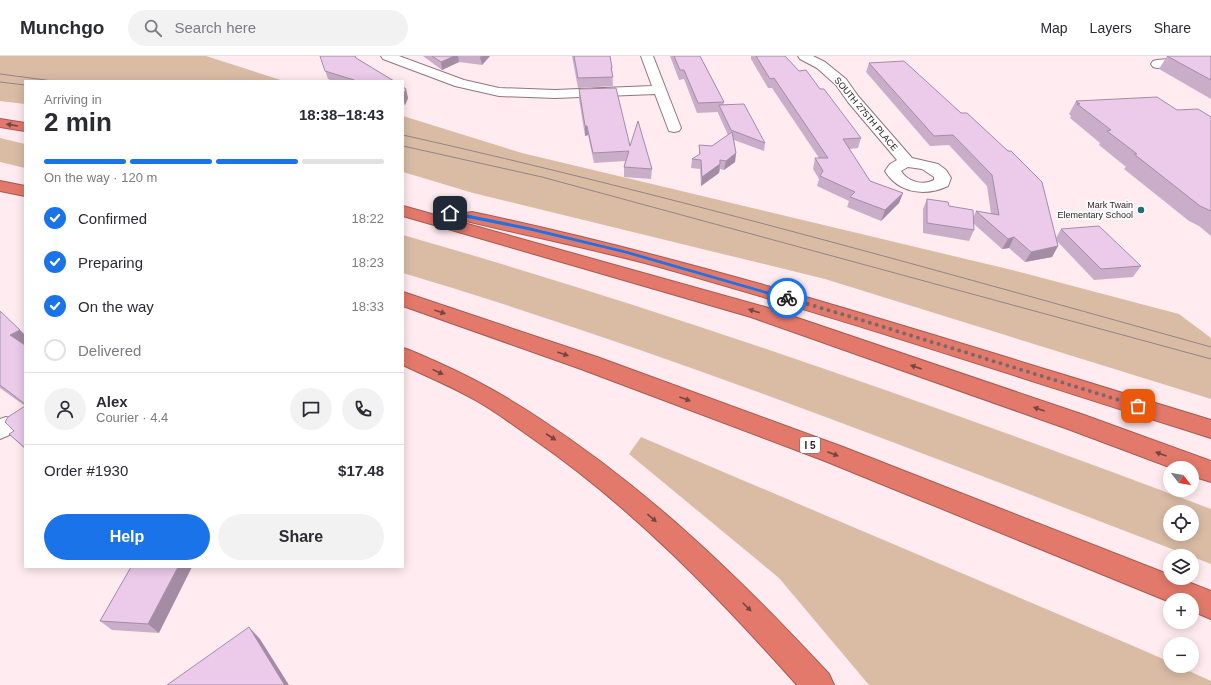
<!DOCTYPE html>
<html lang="en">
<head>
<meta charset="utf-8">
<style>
  body { margin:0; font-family:Arial,sans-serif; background:#f2f2f3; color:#2b2b33; height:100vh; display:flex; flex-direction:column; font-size:15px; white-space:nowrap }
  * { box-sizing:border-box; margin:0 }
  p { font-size:13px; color:#7c7c81 }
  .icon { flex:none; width:22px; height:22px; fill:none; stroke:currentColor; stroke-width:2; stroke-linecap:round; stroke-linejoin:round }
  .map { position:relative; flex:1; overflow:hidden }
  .drawer { position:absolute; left:24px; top:24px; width:380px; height:488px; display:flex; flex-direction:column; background:#fff; border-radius:0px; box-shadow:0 2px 10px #0003 }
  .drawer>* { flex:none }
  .needle { width:26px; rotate:121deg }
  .controls { position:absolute; left:1163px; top:405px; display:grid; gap:8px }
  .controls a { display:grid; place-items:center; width:36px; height:36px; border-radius:50%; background:#fff; box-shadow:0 2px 10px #0003; font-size:20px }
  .pin { position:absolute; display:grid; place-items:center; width:34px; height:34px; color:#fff; margin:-17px; border-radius:8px; box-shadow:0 2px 6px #0006 }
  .courier { position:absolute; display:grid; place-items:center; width:40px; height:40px; margin:-20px; border:3px solid #1a73e8; border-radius:50%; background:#fff; color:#222; box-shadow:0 1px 5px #0007 }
  .headline em { font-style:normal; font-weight:700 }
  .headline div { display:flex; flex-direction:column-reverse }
  .headline { display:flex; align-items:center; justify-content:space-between; height:68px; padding:0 20px }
  h1 { font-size:26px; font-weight:700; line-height:30px }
  .bar { display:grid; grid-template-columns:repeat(4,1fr); gap:6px 4px; align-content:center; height:48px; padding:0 20px }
  .bar i { height:5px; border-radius:3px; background:#e1e1e2 }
  .bar .active { background:#1a73e8 }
  .bar p { grid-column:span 4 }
  .line { display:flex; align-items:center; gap:10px; padding:0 20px; border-top:1px solid #e1e1e2 }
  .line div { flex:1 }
  .round { display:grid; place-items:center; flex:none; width:42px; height:42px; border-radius:21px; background:#f2f2f3 }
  ol { padding:0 20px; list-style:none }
  li { display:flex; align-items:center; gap:12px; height:44px }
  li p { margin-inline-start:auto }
  li .icon { padding:4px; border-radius:50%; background:#1a73e8; color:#fff; stroke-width:4 }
  li:last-child { color:#7c7c81 }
  li i { width:22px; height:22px; border:2px solid #e1e1e2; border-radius:50% }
  .cta { display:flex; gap:8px; margin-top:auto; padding:8px 20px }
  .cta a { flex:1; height:46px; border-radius:24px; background:#1a73e8; color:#fff; font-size:16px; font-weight:700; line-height:46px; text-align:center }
  .cta a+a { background:#f2f2f3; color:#2b2b33 }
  header { display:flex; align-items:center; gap:24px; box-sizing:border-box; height:56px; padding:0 20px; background:#fff; border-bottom:1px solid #e1e1e2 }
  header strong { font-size:19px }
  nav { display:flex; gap:22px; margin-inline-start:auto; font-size:14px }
  .search { width:280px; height:36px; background:#f2f2f3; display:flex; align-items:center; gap:10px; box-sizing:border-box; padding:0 14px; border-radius:22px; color:#7c7c81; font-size:15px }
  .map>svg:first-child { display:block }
</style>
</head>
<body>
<header>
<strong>Munchgo</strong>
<div class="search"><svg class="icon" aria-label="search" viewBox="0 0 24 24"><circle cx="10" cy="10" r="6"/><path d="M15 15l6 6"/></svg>Search here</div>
<nav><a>Map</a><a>Layers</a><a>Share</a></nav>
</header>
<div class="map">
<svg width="1211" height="629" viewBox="0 0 1211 629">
  <rect width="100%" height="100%" fill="#ffebf0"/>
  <g fill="#dabca5" fill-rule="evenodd">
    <polygon points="0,0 206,0 284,25 25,25 25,48 0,45"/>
    <polygon points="403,60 522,97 1012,214 1179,258 1211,282 1211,343 825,223 473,137 403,116"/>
    <polygon points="0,82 25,88 25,112 0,106"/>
    <path d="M 403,179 C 676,257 945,353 1211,453 L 1211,508 C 944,406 677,299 403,217 ZM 1170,456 L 1192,456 L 1192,478 L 1170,478 Z"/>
    <polygon points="641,381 1138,592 1170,606 1170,610 1178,610 1211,625 1211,629 869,629 779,522 629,398"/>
  </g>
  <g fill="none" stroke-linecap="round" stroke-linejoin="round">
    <g stroke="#92757e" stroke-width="2">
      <g id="street">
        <polygon points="381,0 399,0 464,24 499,32 555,34 652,30 641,0 653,0 681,72 679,75 674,76 669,75 655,38 555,42 499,40 455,30 383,3"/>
        <path d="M 798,0 L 813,0 L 825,6 L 846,23 L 858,40 L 912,102 L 938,108 L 946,114 L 951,122 L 948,130 C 925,141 898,137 885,115 L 890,108 L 897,104 L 848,46 L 836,29 L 817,12 L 800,3 ZM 908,111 L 922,113 L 934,121 L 934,124 C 923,130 908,126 901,115 Z"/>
        <polygon points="1203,0 1211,0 1211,7 1157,12 1153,11 1151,8 1153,5 1157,4"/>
        <polygon points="6,361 14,363 18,370 14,377 0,383 0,363"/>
      </g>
    </g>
    <g stroke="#a45b52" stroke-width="2">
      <g id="highway">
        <polygon points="0,63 25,67 25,75 0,71"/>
        <polygon points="0,125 25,130 25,140 0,135"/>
        <polygon points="403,150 765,251 1084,359 1211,405 1211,426 1192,420 1192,412 1172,412 1068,373 751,261 403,160"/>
        <path d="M 472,156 C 723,209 966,290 1211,364 L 1211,382 C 1026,324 842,262 656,210 C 593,193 529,180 466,165 L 463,161 L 466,157 Z"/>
        <polygon points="403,236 597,301 843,391 1170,519 1170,522 1178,522 1211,535 1211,563 1192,555 1192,544 1170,544 1170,546 825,405 581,313 403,250"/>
        <path d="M 403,292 C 416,296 427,302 439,307 C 475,323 507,341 540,363 C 650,435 739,521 829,618 L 834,629 L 797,629 C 716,538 632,451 532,382 C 514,369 496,356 477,345 C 453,331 428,321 403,309 Z"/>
      </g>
    </g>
    <use href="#street" fill="#fff" fill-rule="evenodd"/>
    <use href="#highway" fill="#e3796a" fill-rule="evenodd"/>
    <g stroke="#948489" stroke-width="1">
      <polyline points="0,18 53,25"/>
      <polyline points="0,26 25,29"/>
      <path d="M 403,79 C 675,140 943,216 1211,291"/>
      <polyline points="403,90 542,121 1211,303"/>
    </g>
  </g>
  <g fill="#caaec9">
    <polygon points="320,0 355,0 356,2 394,25 333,25 328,23"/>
    <polygon points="423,0 490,0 482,9 459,6 442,14"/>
    <polygon points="572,0 610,0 612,12 613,30 578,32"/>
    <polygon points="670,0 700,0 724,46 723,49 765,87 764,95 734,84 736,97 735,106 724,114 720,113 719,117 701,130 700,113 691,112 692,103 699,99 699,89 712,90 728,79 718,57 718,56 697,57 684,23 679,24"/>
    <polygon points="751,0 785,0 799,15 820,33 861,82 858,92 849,93 870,125 903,137 899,147 881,165 847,151 849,145 817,130 819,123 813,113 815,102 819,102 772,32 768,32 751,3"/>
    <polygon points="1167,0 1211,0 1211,43 1159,13"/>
    <polygon points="904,5 1056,182 1061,173 1141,210 1133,221 1094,224 1057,185 1058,190 1052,201 1025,206 1009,192 1002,193 974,168 974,174 969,185 923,177 923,153 927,143 949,150 973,162 976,155 991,158 987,130 949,89 930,90 866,16 869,7"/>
    <polygon points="403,31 408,42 405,49 403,48"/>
    <polygon points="579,33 630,90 652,113 651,123 624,121 624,111 625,105 594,107 588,79 585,80 579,43"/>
    <polygon points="1076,45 1177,54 1211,61 1211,180 1199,170 1189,165 1124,113 1126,111 1099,89 1100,87 1070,62 1071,60 1069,58"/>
    <polygon points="0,255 25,279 25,287 23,288 25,289 25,393 9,378 14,375 5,366 25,350 0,332"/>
    <polygon points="131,511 159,577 112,574 100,565"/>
  </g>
  <g fill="#a48da4">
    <polygon points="454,0 458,0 459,6 442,14 441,6"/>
    <polygon points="481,0 490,0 482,9 480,1"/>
    <polygon points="406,33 408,42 405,49 403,40"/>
    <polygon points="585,70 587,70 588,79 585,80"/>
    <polygon points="736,97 735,106 724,114 726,105"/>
    <polygon points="720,108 719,117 701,130 702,121"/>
    <polygon points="903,137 899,147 881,165 885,154"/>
    <polygon points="1014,181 1009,192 1002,193 1008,183"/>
    <polygon points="1058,190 1052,201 1025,206 1031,196"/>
    <polygon points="20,274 25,279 25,287 20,290 10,279"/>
    <polygon points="178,511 192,511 159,577 148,568"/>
    <polygon points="249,571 260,583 289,629 283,629"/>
  </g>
  <g fill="#ebcaea" stroke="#a48da4">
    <polygon points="320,0 355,0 356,2 394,25 357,25 325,15"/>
    <polygon points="432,0 454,0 441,6"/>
    <polygon points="574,0 610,0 612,12 611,12 613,21 578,22"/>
    <polygon points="674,0 700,0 724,46 698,47 684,14 680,14"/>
    <polygon points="756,0 785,0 799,15 806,14 820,33 824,33 861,82 843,83 870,125 903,137 885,154 850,141 855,136 820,120 823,115 815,102 828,102 774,22 770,23"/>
    <polygon points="1167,0 1211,0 1211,24"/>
    <polygon points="904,5 961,57 967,57 1008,95 1011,95 1042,126 1058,190 1031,196 1014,181 1008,183 976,155 999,159 992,119 953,79 934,80 869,7"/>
    <polygon points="403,31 406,33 403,40"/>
    <polygon points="616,32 630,90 638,65 652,113 624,111 629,95 593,97 587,70 585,70 579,33"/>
    <polygon points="1157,41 1177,54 1198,53 1211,61 1211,155 1200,150 1134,98 1137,98 1107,75 1111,74 1077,48 1080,48 1076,45"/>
    <polygon points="744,48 765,87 731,74 719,49"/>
    <polygon points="732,76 736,97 726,105 720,104 720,108 702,121 701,104 692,103 700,98 699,89 712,90"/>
    <polygon points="927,143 948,146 949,150 973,154 974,174 927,167"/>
    <polygon points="1099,170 1141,210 1101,213 1061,173"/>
    <polygon points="0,255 20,274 10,279 25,289 25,348 0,329"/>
    <polygon points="25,350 25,392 9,378 14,375 5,366 8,361"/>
    <polygon points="131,511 178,511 148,568 100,565"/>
    <polygon points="249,571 284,628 283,629 167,629"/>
  </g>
  <defs><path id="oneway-solid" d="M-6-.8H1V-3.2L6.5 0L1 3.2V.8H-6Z"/></defs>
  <g fill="#764541">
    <use href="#oneway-solid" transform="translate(12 69) rotate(-171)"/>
    <use href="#oneway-solid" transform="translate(754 255) rotate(-163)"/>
    <use href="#oneway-solid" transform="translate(440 256) rotate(19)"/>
    <use href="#oneway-solid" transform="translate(563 298) rotate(19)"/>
    <use href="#oneway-solid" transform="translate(916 311) rotate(-161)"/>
    <use href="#oneway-solid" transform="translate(438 316) rotate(26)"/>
    <use href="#oneway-solid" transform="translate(685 343) rotate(20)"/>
    <use href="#oneway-solid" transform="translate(1039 353) rotate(-161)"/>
    <use href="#oneway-solid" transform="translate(551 381) rotate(33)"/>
    <use href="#oneway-solid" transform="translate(833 398) rotate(21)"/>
    <use href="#oneway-solid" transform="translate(1161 398) rotate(-160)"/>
    <use href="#oneway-solid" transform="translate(652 462) rotate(40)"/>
    <use href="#oneway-solid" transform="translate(747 551) rotate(45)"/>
  </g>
  <polygon fill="#1a73e8" points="450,155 528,171 627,195 790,242 787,244 624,197 528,174 448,158 447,157"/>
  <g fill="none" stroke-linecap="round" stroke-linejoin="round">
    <polyline stroke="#77686d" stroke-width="4" stroke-dasharray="0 7.2" points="787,242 845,259 1138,350"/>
  </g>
  <circle fill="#226d72" stroke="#fff" stroke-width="1.5" cx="1141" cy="154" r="4"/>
  <g text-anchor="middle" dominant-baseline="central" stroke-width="3.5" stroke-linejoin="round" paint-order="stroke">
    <g font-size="9" fill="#2e2226" stroke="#fff">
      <text transform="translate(866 58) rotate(50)">SOUTH 275TH PLACE</text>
    </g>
    <g font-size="9" fill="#2e2226" stroke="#fff" text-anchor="end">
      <text x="1133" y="149">Mark Twain<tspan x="1133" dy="10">Elementary School</tspan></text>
    </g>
    <rect fill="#fff" stroke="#6d6467" stroke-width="1" x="800" y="381" width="20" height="16" rx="3"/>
    <g font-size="10" font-weight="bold" fill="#2e2226">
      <text x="810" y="389">I 5</text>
    </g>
  </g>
</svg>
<div class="controls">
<a><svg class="needle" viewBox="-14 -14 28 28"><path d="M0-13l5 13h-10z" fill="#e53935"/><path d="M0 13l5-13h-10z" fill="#7c7c81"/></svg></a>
<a><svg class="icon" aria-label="locate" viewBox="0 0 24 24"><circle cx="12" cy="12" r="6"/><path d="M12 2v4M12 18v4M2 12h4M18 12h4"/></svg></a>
<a><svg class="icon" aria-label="layers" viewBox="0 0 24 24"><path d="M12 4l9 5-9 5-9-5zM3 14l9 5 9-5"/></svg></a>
<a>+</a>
<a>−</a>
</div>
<div class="pin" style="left:1138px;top:350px;background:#ea580c"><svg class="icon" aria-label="bag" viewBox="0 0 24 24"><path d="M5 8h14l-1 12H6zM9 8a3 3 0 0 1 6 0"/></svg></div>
<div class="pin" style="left:450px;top:157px;background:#1f2937"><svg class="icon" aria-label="home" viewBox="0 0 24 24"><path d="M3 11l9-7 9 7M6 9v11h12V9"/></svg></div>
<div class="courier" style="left:787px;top:242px"><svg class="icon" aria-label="bike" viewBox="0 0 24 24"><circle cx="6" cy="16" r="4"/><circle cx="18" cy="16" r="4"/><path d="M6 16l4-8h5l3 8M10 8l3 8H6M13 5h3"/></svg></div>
<section class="drawer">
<div class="headline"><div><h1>2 min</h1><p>Arriving in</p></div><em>18:38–18:43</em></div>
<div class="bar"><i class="active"></i><i class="active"></i><i class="active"></i><i></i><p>On the way · 120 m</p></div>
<ol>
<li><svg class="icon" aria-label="check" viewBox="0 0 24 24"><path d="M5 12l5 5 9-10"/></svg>Confirmed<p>18:22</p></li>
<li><svg class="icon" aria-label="check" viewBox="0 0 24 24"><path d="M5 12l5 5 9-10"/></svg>Preparing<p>18:23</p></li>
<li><svg class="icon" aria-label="check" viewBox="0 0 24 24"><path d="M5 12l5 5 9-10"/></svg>On the way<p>18:33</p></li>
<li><i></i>Delivered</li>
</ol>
<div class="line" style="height:72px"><a class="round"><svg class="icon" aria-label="person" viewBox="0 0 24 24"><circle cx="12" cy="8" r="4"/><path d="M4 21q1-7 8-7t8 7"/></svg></a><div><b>Alex</b><p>Courier · 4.4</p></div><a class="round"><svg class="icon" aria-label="chat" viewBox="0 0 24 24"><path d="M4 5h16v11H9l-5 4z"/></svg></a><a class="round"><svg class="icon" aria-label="phone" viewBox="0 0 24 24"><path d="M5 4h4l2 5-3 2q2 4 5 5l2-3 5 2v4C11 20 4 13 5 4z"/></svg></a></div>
<div class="line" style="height:52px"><div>Order #1930</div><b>$17.48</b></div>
<div class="cta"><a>Help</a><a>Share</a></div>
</section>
</div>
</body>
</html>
